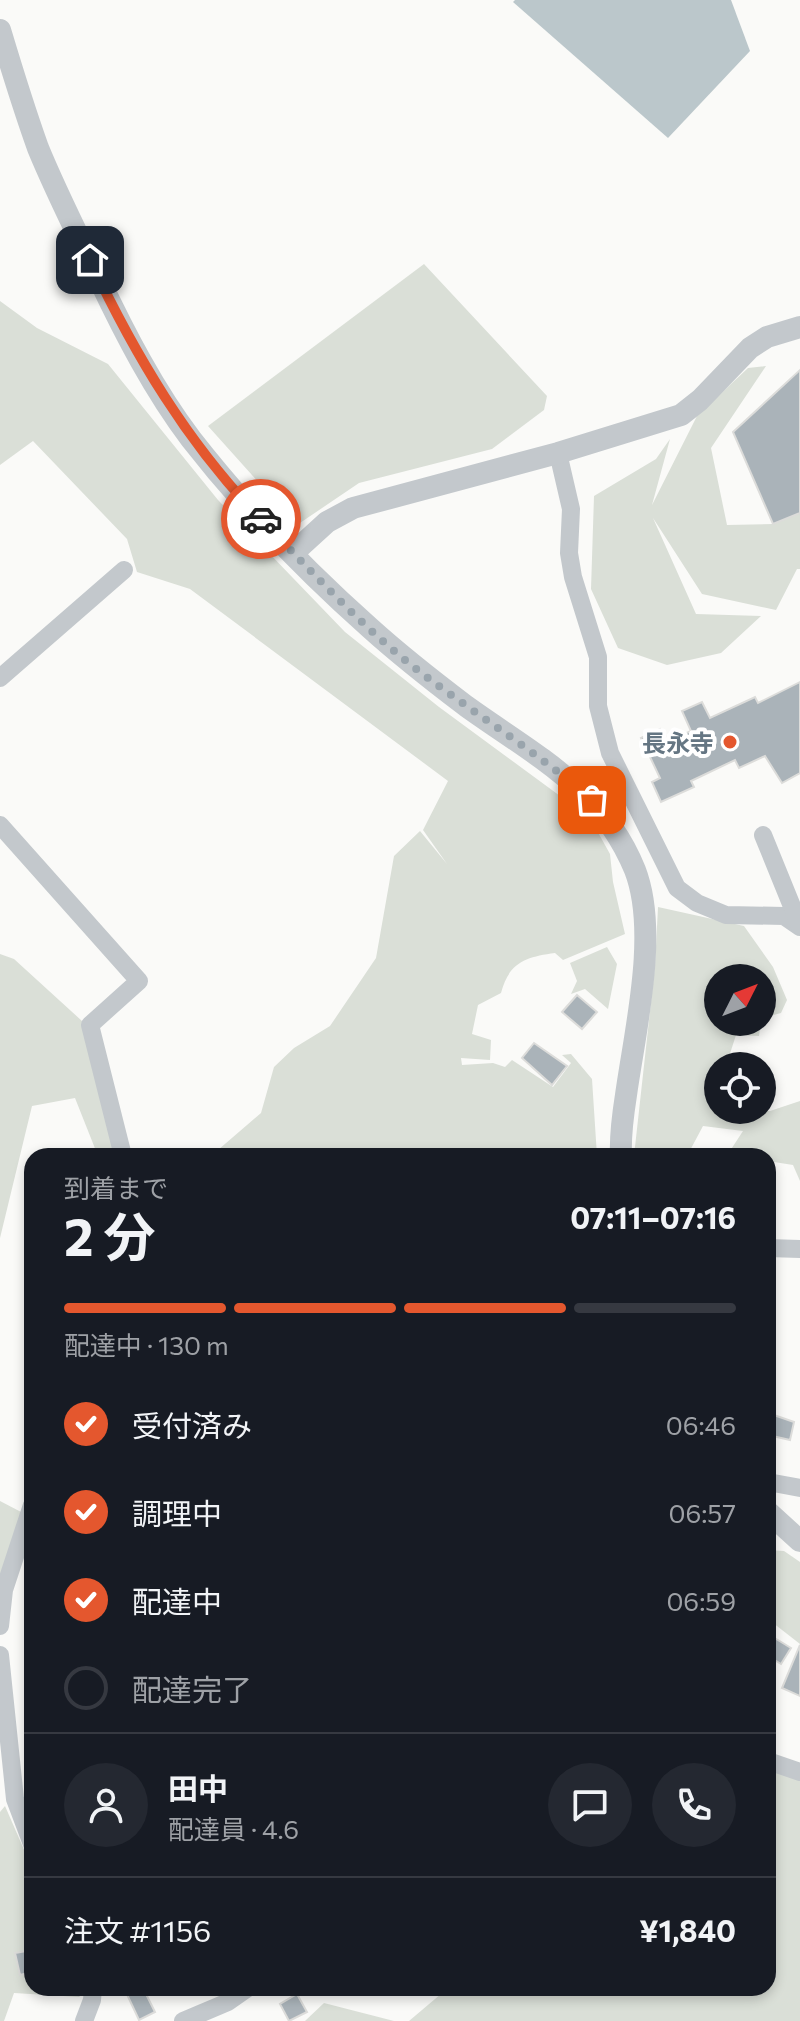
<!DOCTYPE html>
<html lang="ja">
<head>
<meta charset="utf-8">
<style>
  body { margin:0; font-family:Commissioner,"Noto Sans JP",sans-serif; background:#242831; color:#f1f3f6; height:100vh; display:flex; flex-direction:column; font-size:30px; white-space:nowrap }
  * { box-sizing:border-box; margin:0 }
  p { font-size:26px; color:#9ea1a6 }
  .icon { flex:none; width:44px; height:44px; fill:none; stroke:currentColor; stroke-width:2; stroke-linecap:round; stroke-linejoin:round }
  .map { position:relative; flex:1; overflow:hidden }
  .panel { position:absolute; left:24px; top:1148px; width:752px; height:848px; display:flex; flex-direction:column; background:#171b24; border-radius:24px; box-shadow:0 4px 12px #0003 }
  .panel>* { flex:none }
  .needle { width:52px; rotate:48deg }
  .tools { position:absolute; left:704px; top:964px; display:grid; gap:16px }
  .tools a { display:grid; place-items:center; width:72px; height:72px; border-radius:50%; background:#171b24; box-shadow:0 4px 12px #0003; font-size:40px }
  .pin { position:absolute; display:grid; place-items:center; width:68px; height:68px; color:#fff; margin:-34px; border-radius:16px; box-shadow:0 4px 12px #0006 }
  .courier { position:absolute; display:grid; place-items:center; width:80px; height:80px; margin:-40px; border:6px solid #e4572e; border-radius:50%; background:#fff; color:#222; box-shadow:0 2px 10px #0007 }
  .head em { font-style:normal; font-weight:700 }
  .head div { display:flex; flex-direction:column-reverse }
  .head { display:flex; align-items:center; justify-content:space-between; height:136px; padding:0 40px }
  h1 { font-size:52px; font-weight:700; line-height:60px }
  .bar { display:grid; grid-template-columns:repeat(4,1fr); gap:12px 8px; align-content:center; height:96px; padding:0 40px }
  .bar i { height:10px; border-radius:6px; background:#363941 }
  .bar .selected { background:#e4572e }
  .bar p { grid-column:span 4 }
  .line { display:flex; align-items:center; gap:20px; padding:0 40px; border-top:2px solid #363941 }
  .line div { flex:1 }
  .round { display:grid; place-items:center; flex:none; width:84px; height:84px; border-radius:42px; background:#242831 }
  ol { padding:0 40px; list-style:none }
  li { display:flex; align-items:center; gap:24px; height:88px }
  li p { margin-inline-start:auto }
  li .icon { padding:8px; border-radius:50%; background:#e4572e; color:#fff; stroke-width:4 }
  li:last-child { color:#9ea1a6 }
  li i { width:44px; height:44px; border:4px solid #363941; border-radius:50% }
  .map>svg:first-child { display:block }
</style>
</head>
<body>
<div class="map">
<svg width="800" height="2021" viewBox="0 0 800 2021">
  <rect width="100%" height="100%" fill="#fafaf8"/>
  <g fill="#dadfd7">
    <polygon points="424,264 547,396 544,410 492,449 359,483 297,525 208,426"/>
    <path d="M 0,301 L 37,328 L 108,364 L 218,500 L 345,632 L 439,707 L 590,818 L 610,854 L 613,882 L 625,934 L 563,960 L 555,953 C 526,957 509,962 501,993 L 478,1005 L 472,1034 L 491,1040 L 490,1060 L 461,1058 L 462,1065 L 493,1063 L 505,1067 L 512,1060 L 553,1087 L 571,1063 L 562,1055 L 571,1054 L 592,1079 L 597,1156 L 211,1156 L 261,1113 L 274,1067 L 294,1048 L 330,1026 L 376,958 L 394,856 L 420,831 L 447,864 L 423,830 L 448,781 L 190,589 L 137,572 L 127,539 L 33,441 L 0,465 Z"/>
    <polygon points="766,366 711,448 727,525 773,524 800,513 800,569 797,569 776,610 702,594 653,518 696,614 761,616 721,653 667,665 618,648 591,589 594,496 656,459 670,439 652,505 697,416 748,368"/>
    <polygon points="658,907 744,926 773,967 787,1000 781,1013 762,1018 762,978 718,978 718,1022 761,1022 759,1036 736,1035 726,1066 718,1066 718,1110 770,1111 800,1101 800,1181 793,1165 768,1161 768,1156 728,1154 743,1131 703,1126 687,1156 634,1156 655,966"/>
    <polygon points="607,947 617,964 608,1009 585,989 571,994 577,981 570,963"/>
    <polygon points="0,954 14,959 82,1021 117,1156 98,1156 75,1098 32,1106 0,1238"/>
    <polygon points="0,1501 23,1513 0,1583"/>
    <polygon points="768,1550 784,1551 800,1562 800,1644 768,1619"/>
    <polygon points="785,1768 800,1770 800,2021 409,2021 448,1988 768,1988 768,1775"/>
    <polygon points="5,1806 32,1868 32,1988 86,1988 86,1991 79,1997 14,1993 4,2021 0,2021 0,1812"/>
    <polygon points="324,2003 394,2021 305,2021"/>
  </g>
  <polygon fill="#bbc7cb" points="515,0 731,0 750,51 668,138 513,2"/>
  <g fill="#aab3b9" stroke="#dcdcda" stroke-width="2">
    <polygon points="800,370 800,513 773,524 733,432"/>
    <polygon points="800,682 800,773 782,783 765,756 739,768 735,760 691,781 694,787 661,802 652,782 660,778 641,738 660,729 666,743 691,731 682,711 702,702 710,718 755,697 758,703"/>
    <polygon points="577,995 597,1012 582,1029 562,1012"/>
    <polygon points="534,1043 567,1066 552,1085 522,1058"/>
    <polygon points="768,1413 794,1422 790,1440 768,1435"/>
    <polygon points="768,1634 791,1648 781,1664 768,1656"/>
    <polygon points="800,1645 800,1696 782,1688"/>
    <polygon points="32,1950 32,1972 20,1975 15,1953"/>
    <polygon points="124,1988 143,1988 155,2012 139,2020"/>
    <polygon points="297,1994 307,2012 289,2021 280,2004"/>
  </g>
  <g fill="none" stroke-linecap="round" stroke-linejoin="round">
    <g stroke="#c3c8cc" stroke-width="18">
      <polyline points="558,453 571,509 569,553 573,577 598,657 598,706 610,753 677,888 697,903 726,915 784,916 800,927"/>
      <polyline points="0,678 124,570"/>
      <polyline points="0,825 139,981 90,1025 123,1156"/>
      <polyline points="763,835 800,926"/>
      <polyline points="768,1248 800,1249"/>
      <polyline points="768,1482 800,1488"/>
      <polyline points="0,1626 4,1590 32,1505"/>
      <polyline points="0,1655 15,1799 32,1844"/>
      <polyline points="768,1761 800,1772"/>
      <polyline points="84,2021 92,2000 93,1988"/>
      <polyline points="183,2021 228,2002 248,1988"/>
    </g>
    <g stroke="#c3c8cc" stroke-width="22">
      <path d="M 0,30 C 12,70 24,109 38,148 C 56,192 78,235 99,279 C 125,334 154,390 191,439 C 244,507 306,571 370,628 C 401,656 433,681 466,706 C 534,755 602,788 635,870 C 659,932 635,1030 626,1095 C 623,1114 620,1136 621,1156"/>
      <polyline points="293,553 327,522 353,508 558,453 681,415 700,400 750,348 767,337 800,327"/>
      <polyline points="768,1512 800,1541"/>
    </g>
  </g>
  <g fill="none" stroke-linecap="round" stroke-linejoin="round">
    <path stroke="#99a4ac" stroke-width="8" stroke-dasharray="0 14.4" d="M 261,519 C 310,570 359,624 415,668 C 473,713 536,751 592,800"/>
    <path stroke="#e4572e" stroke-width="10" d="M 90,260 C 135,355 187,443 261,519"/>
  </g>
  <circle fill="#e4572e" stroke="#fff" stroke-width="3" cx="730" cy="742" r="8"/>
  <g text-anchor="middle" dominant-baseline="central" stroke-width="8" stroke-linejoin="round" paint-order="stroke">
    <g font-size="24" font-weight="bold" fill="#657683" stroke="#fff" text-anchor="end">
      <text x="714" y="742">長永寺</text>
    </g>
  </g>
</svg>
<div class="tools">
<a><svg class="needle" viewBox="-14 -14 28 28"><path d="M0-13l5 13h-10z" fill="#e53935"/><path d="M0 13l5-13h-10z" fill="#9ea1a6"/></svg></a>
<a><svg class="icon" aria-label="locate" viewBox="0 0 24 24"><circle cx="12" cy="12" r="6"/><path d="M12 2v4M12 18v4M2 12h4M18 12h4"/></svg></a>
</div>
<div class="pin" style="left:592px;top:800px;background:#ea580c"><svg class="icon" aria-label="bag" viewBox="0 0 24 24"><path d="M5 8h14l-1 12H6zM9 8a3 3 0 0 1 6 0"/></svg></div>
<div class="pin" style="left:90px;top:260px;background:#1f2937"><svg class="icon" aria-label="home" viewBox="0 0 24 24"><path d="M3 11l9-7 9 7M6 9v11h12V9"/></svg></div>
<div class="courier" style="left:261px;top:519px"><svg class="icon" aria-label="car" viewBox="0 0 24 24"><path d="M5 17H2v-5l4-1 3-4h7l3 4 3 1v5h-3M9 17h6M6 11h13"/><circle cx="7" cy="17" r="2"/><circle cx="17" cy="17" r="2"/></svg></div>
<section class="panel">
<div class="head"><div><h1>2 分</h1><p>到着まで</p></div><em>07:11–07:16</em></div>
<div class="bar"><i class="selected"></i><i class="selected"></i><i class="selected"></i><i></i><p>配達中 · 130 m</p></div>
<ol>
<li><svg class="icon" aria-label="check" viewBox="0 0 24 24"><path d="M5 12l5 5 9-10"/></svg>受付済み<p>06:46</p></li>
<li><svg class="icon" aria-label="check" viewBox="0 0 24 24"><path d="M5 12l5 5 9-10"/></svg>調理中<p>06:57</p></li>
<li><svg class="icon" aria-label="check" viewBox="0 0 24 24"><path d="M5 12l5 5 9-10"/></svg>配達中<p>06:59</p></li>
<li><i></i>配達完了</li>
</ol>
<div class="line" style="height:144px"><a class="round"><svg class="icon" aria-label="person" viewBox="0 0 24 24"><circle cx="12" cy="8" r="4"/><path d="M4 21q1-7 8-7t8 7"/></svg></a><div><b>田中</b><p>配達員 · 4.6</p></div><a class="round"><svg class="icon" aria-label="chat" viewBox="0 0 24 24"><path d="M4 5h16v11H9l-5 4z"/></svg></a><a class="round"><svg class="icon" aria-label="phone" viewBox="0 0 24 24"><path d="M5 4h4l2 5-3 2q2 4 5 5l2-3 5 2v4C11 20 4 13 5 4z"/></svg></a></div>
<div class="line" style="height:104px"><div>注文 #1156</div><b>¥1,840</b></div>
</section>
</div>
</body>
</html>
